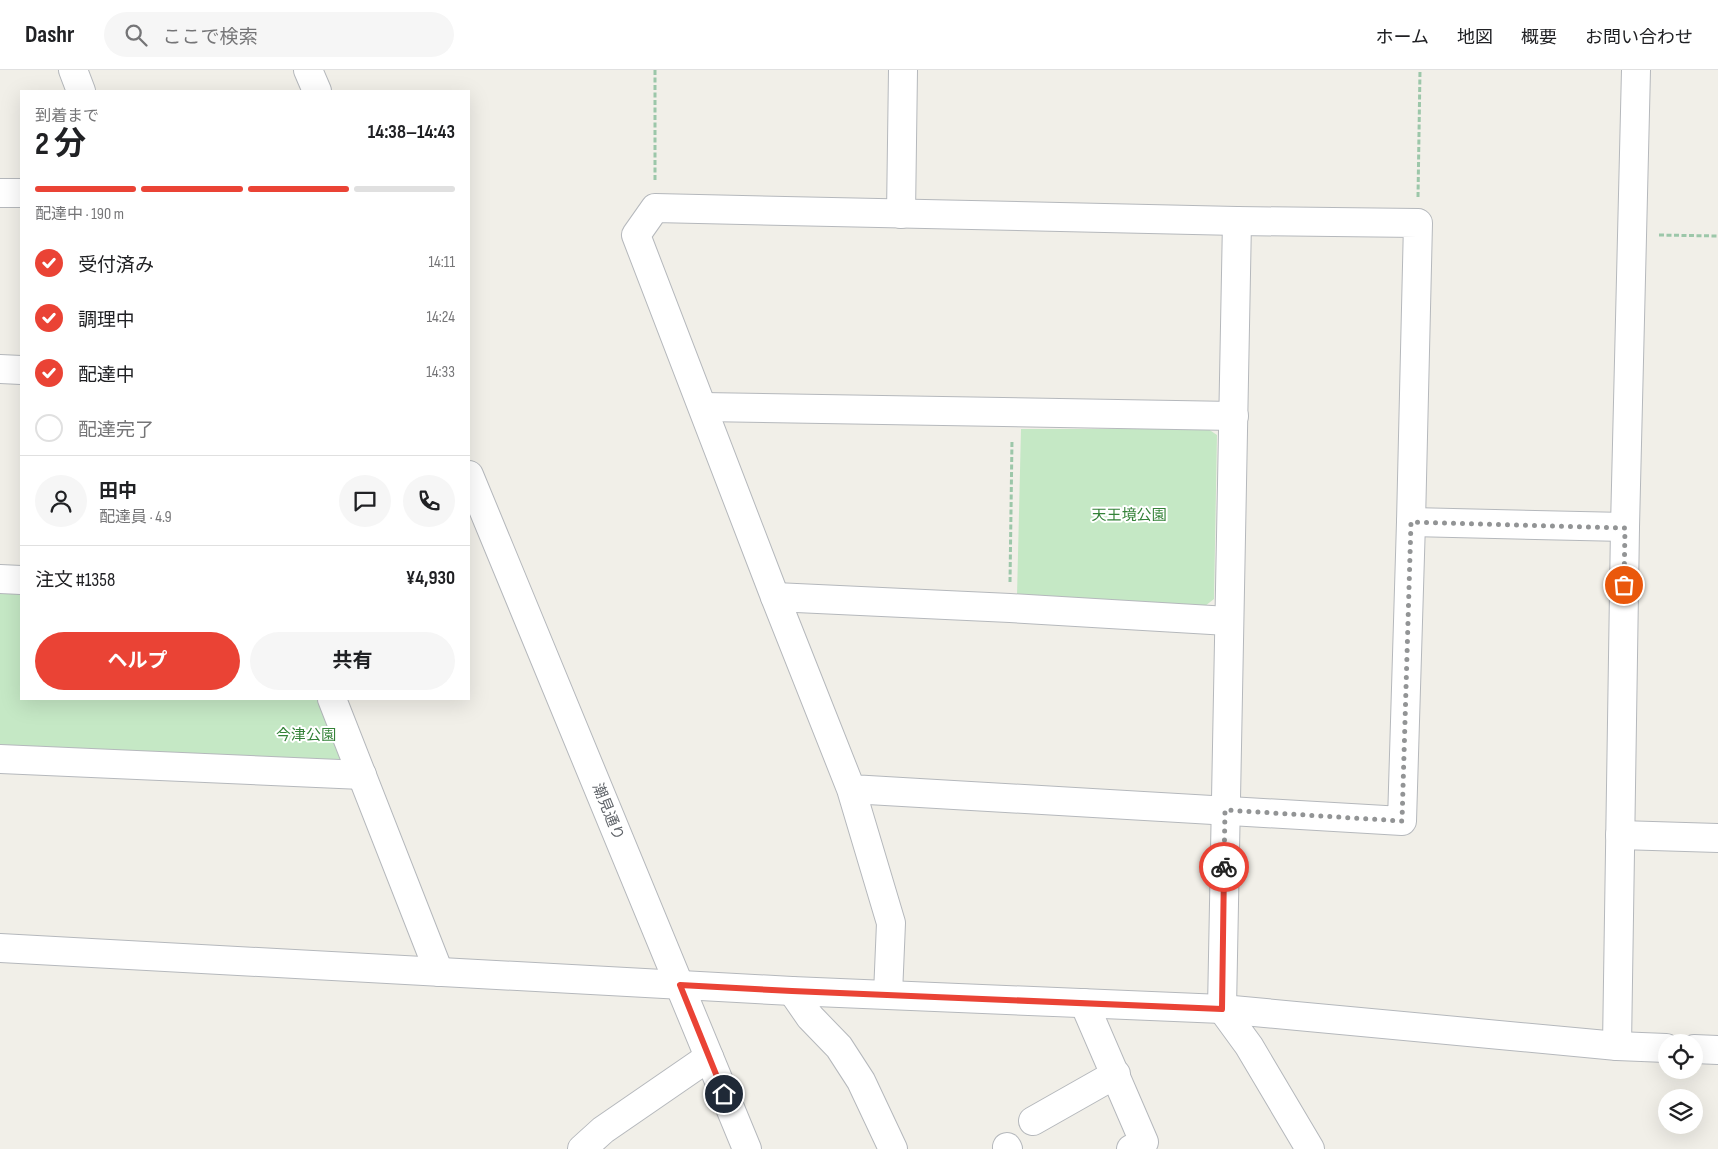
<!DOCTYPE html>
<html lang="ja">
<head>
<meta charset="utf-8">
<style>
  body { margin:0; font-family:"Sofia Sans Condensed","Noto Sans JP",sans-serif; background:#f6f6f6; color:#202124; height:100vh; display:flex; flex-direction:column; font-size:19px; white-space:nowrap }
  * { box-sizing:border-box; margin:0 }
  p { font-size:16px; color:#757577 }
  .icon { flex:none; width:28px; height:28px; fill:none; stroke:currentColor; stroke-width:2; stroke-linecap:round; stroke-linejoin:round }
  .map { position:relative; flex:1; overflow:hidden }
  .drawer { position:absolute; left:20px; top:20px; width:450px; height:610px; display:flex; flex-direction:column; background:#fff; border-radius:0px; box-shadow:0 5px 20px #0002 }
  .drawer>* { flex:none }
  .buttons { position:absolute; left:1658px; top:964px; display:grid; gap:10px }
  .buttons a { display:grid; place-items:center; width:45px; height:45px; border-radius:50%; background:#fff; box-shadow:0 5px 20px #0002; font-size:25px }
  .pin { position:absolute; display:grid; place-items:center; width:42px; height:42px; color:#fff; margin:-21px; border:2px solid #fff; border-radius:50%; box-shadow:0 1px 5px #0007 }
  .courier { position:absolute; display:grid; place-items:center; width:50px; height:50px; margin:-25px; border:4px solid #ea4335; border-radius:50%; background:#fff; color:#222; box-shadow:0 1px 6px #0007 }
  .head em { font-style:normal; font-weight:700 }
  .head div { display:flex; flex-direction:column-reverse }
  .head { display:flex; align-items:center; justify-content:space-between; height:85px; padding:0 15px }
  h1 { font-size:32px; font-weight:700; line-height:38px }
  .bar { display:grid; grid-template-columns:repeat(4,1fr); gap:8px 5px; align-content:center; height:60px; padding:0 15px }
  .bar i { height:6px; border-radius:4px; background:#e0e0e0 }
  .bar .selected { background:#ea4335 }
  .bar p { grid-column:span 4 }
  .line { display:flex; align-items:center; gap:12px; padding:0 15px; border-top:1px solid #e0e0e0 }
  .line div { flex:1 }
  .round { display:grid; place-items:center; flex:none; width:52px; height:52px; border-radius:26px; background:#f6f6f6 }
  ol { padding:0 15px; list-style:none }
  li { display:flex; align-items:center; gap:15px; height:55px }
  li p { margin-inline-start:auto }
  li .icon { padding:5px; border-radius:50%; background:#ea4335; color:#fff; stroke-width:4 }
  li:last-child { color:#757577 }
  li i { width:28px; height:28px; border:2px solid #e0e0e0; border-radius:50% }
  .cta { display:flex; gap:10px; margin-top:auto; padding:10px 15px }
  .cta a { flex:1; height:58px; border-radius:30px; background:#ea4335; color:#fff; font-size:20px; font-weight:700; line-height:58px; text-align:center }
  .cta a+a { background:#f6f6f6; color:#202124 }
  header { display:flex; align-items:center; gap:30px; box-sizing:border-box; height:70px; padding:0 25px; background:#fff; border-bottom:1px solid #e0e0e0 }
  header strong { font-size:24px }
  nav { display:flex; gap:28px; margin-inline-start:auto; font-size:18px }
  .search { width:350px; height:45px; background:#f6f6f6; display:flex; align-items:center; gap:12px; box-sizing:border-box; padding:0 18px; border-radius:28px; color:#757577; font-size:19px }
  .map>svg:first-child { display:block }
</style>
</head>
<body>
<header>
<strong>Dashr</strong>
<div class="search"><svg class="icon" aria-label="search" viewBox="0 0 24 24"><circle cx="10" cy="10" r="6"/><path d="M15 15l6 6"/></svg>ここで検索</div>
<nav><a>ホーム</a><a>地図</a><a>概要</a><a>お問い合わせ</a></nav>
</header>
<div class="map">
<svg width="1718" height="1079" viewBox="0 0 1718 1079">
  <rect width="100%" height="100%" fill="#f1efe8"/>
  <g fill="#c5e8c5">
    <polygon points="1021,359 1208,359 1217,365 1214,529 1205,536 1017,526"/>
    <polygon points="0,509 21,510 21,629 332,629 362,705 0,689"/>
  </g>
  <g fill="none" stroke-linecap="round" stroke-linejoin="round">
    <g stroke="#b5b8bc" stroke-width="30">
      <g id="minor">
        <polyline points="73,0 81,21"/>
        <polyline points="308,0 317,21"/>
        <polyline points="0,123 21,123"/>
        <polyline points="901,144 903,0"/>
        <polyline points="1237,151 1222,939 1249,976 1310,1079"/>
        <polyline points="0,299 21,300"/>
        <polyline points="703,337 1234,346"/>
        <polyline points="469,405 747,1079"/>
        <polyline points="1411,452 1625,457"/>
        <polyline points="0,509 21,510"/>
        <polyline points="775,527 1010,538 1228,551"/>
        <polyline points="332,629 439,902"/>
        <polyline points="0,689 362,705"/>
        <polyline points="851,719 1402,751 1411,452 1418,153 1237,151 655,138 636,165 775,527 851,719 891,853 888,924"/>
        <polyline points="1620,765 1718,768"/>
        <polyline points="0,878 792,921 1222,939 1617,976 1666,978"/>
        <polyline points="792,921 810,947 839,977 861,1011 893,1079"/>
        <polyline points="1084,933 1144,1072 1131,1079"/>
        <polyline points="1617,976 1625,457 1636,0"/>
        <polyline points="1694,979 1718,980"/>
        <polyline points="1033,1051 1116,1004"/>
        <polyline points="1007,1077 1008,1079"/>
        <polyline points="582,1079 603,1060 709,987"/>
      </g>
    </g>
    <g stroke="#9cc7a9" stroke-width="3" stroke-dasharray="5 2.5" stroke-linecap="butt">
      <polyline points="655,0 655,110"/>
      <polyline points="1418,127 1420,0"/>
      <polyline points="1659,165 1718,166"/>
      <polyline points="1010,512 1012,370"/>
    </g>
    <use href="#minor" stroke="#fff" stroke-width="28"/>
  </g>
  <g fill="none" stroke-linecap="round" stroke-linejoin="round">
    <polyline stroke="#929495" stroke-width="5" stroke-dasharray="0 9" points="1224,797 1225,740 1402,751 1411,452 1625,458 1624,515"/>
    <polyline stroke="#ea4335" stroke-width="6" points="724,1024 680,915 792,921 1222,939 1224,797"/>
  </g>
  <g text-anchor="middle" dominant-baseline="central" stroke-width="4" stroke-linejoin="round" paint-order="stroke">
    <g font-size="15" fill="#348238" stroke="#fff">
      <text x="1129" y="445">天王境公園</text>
      <text x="306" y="665">今津公園</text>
    </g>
    <g font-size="15" fill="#5f6368" stroke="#fff">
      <text transform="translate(608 742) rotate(68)">潮見通り</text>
    </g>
  </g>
</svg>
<div class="buttons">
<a><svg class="icon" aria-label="locate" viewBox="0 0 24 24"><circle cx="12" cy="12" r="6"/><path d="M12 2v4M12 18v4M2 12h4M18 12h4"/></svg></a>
<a><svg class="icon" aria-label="layers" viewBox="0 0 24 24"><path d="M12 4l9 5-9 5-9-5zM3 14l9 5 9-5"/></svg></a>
</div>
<div class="pin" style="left:1624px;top:515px;background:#ea580c"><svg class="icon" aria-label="bag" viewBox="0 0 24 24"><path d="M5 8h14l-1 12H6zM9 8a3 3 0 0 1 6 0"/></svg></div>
<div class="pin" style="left:724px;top:1024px;background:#1f2937"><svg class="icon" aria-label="home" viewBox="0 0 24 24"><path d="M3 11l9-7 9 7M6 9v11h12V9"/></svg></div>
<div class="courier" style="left:1224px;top:797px"><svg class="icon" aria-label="bike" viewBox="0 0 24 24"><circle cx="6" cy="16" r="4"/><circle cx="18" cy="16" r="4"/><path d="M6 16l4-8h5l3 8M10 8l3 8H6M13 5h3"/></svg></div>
<section class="drawer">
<div class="head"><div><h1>2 分</h1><p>到着まで</p></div><em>14:38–14:43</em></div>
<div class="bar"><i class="selected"></i><i class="selected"></i><i class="selected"></i><i></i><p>配達中 · 190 m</p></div>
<ol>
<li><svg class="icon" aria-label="check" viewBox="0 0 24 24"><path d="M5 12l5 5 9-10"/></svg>受付済み<p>14:11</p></li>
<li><svg class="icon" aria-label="check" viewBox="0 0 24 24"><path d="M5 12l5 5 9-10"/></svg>調理中<p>14:24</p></li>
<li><svg class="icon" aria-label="check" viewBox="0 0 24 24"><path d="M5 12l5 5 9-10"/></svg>配達中<p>14:33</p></li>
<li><i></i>配達完了</li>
</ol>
<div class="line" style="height:90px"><a class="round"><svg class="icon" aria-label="person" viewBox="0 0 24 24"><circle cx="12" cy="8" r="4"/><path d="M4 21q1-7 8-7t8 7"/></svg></a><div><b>田中</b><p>配達員 · 4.9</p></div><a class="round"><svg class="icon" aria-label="chat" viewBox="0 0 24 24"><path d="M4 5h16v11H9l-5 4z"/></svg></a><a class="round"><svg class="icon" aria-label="phone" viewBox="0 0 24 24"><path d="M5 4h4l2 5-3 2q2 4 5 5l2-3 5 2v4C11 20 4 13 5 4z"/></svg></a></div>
<div class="line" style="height:65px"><div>注文 #1358</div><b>¥4,930</b></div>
<div class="cta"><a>ヘルプ</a><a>共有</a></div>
</section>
</div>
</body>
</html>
